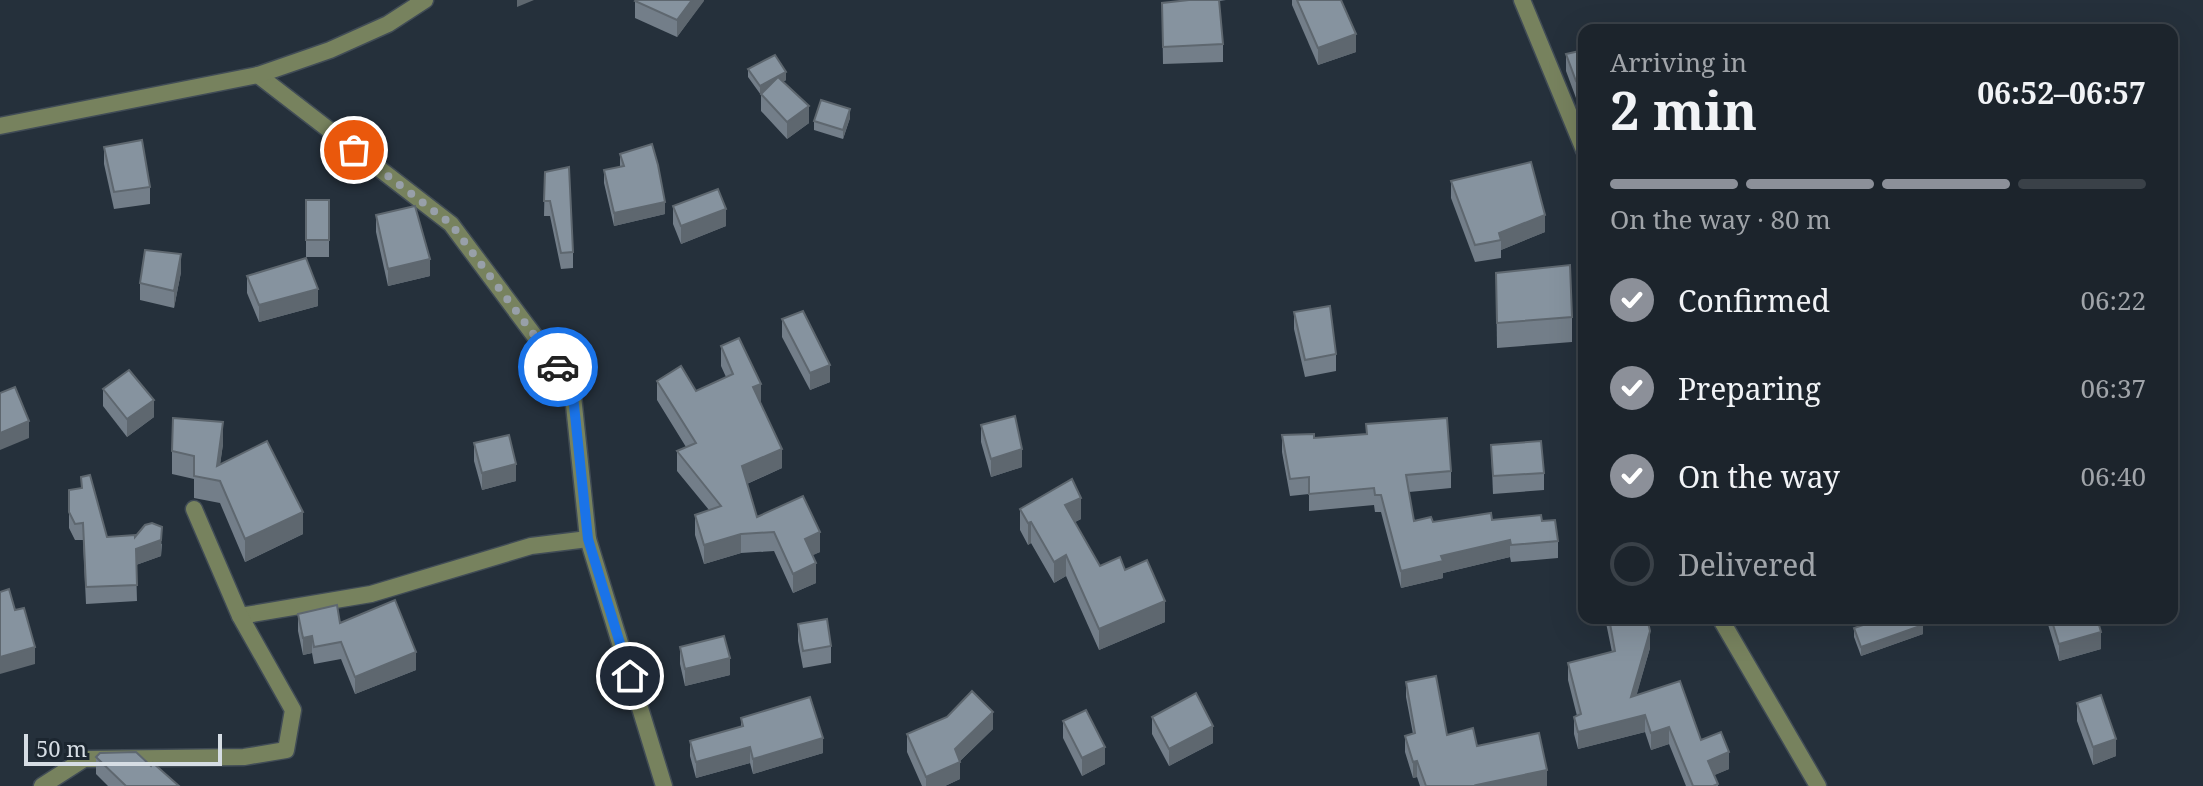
<!DOCTYPE html>
<html lang="en">
<head>
<meta charset="utf-8">
<style>
  body { margin:0; font-family:"Noto Serif",serif; background:#252c34; color:#f1f3f6; height:100vh; display:flex; flex-direction:column; font-size:30px; white-space:nowrap }
  * { box-sizing:border-box; margin:0 }
  p { font-size:26px; color:#a0a4a9 }
  .icon { flex:none; width:44px; height:44px; fill:none; stroke:currentColor; stroke-width:2; stroke-linecap:round; stroke-linejoin:round }
  .map { position:relative; flex:1; overflow:hidden }
  .sheet { position:absolute; left:1578px; top:24px; width:600px; height:600px; display:flex; flex-direction:column; background:#1c242c; border-radius:16px; box-shadow:0 8px 32px #0002,0 0 0 2px #3a4148 }
  .sheet>* { flex:none }
  .scale { position:absolute; left:24px; bottom:20px; width:198px; box-sizing:border-box; padding-left:8px; border:4px solid #d6dde4; border-top:0; font-size:22px; line-height:28px; white-space:nowrap; color:#d6dde4; -webkit-text-stroke:6px #1c2630; paint-order:stroke }
  .pin { position:absolute; display:grid; place-items:center; width:68px; height:68px; color:#fff; margin:-34px; border:4px solid #fff; border-radius:50%; box-shadow:0 2px 8px #0007 }
  .courier { position:absolute; display:grid; place-items:center; width:80px; height:80px; margin:-40px; border:6px solid #1a73e8; border-radius:50%; background:#fff; color:#222; box-shadow:0 2px 10px #0007 }
  .summary em { font-style:normal; font-weight:700 }
  .summary div { display:flex; flex-direction:column-reverse }
  .summary { display:flex; align-items:center; justify-content:space-between; height:136px; padding:0 32px }
  h1 { font-size:52px; font-weight:700; line-height:60px }
  .bar { display:grid; grid-template-columns:repeat(4,1fr); gap:12px 8px; align-content:center; height:96px; padding:0 32px }
  .bar i { height:10px; border-radius:6px; background:#3a4148 }
  .bar .on { background:#8c9099 }
  .bar p { grid-column:span 4 }
  ol { padding:0 32px; list-style:none }
  li { display:flex; align-items:center; gap:24px; height:88px }
  li p { margin-inline-start:auto }
  li .icon { padding:8px; border-radius:50%; background:#8c9099; color:#fff; stroke-width:4 }
  li:last-child { color:#a0a4a9 }
  li i { width:44px; height:44px; border:4px solid #3a4148; border-radius:50% }
  .map>svg:first-child { display:block }
</style>
</head>
<body>
<div class="map">
<svg width="2203" height="786" viewBox="0 0 2203 786">
  <rect width="100%" height="100%" fill="#25303b"/>
  <g fill="none" stroke-linecap="round" stroke-linejoin="round">
    <g stroke="#414c56" stroke-width="19">
      <g id="street">
        <polyline points="1522,0 1584,150"/>
        <polyline points="258,75 451,224 572,386 588,539 664,786"/>
        <polyline points="0,126 258,75 330,50 388,24 425,0"/>
        <polyline points="240,616 371,594 531,546 588,539"/>
        <polyline points="1720,618 1818,786"/>
        <polyline points="42,786 84,759 244,757 286,750 293,710 240,616 194,509"/>
      </g>
    </g>
    <use href="#street" stroke="#77825e" stroke-width="16"/>
  </g>
  <g fill="#737e89">
    <polygon points="704,0 677,37 635,18 635,1"/>
    <polygon points="1186,0 1226,0 1219,1 1223,44 1223,62 1163,64 1162,3"/>
    <polygon points="1292,0 1341,0 1356,52 1318,65 1292,5"/>
    <polygon points="1584,50 1584,116 1579,97 1576,98 1566,71 1566,54"/>
    <polygon points="748,69 786,80 783,82 809,123 787,139 761,111 761,95 748,77"/>
    <polygon points="850,118 843,139 814,130 814,121"/>
    <polygon points="104,147 150,187 150,204 114,209 104,164"/>
    <polygon points="620,154 665,214 614,226 604,183 604,170 620,167"/>
    <polygon points="545,172 573,252 573,268 561,269 550,216 544,216"/>
    <polygon points="1451,181 1545,232 1501,250 1501,258 1475,262 1451,198"/>
    <rect x="306" y="200" width="23" height="57"/>
    <polygon points="673,206 726,226 681,244 673,224"/>
    <polygon points="376,215 430,276 388,286 376,232"/>
    <polygon points="181,272 174,308 140,300 140,283"/>
    <polygon points="1496,273 1572,317 1572,342 1497,348"/>
    <polygon points="247,276 318,306 259,322 247,293"/>
    <polygon points="1294,312 1336,354 1336,371 1305,377 1294,329"/>
    <polygon points="782,319 830,382 810,390 782,337"/>
    <polygon points="721,346 761,403 782,468 747,484 757,517 820,552 812,555 816,583 793,593 774,551 741,553 704,564 695,535 695,515 709,510 677,471 677,451 686,447 657,400 657,381 696,391 726,377 721,366"/>
    <polygon points="103,389 154,417 127,437 103,406"/>
    <polygon points="1366,424 1451,471 1451,488 1409,492 1414,521 1433,522 1492,520 1542,521 1558,541 1558,558 1511,562 1510,557 1443,573 1443,578 1401,588 1381,512 1375,512 1374,505 1309,511 1309,494 1290,496 1282,452 1282,435 1314,438 1366,434"/>
    <polygon points="981,425 1022,467 991,477 981,442"/>
    <polygon points="474,443 516,481 482,490 474,461"/>
    <polygon points="223,444 220,464 303,534 245,562 220,503 194,498 194,479 172,474 172,451"/>
    <polygon points="2172,444 2174,461 2174,478 2172,479"/>
    <polygon points="1491,445 1544,473 1544,490 1493,494"/>
    <polygon points="69,490 107,537 135,537 162,544 161,556 136,565 137,601 86,604 83,540 75,540 69,528"/>
    <polygon points="1020,509 1081,519 1075,522 1100,566 1125,570 1165,622 1099,650 1066,576 1054,583 1031,543 1028,545 1020,530"/>
    <polygon points="298,614 340,623 416,670 355,694 341,659 314,664 312,653 303,655 298,631"/>
    <polygon points="1605,618 1647,618 1650,648 1636,696 1701,740 1729,769 1714,775 1718,786 1686,786 1669,744 1651,750 1645,732 1578,749 1574,734 1574,717 1577,716 1568,680 1568,663 1612,652"/>
    <polygon points="2046,618 2097,618 2101,649 2059,661"/>
    <polygon points="798,624 831,646 831,663 803,668 798,641"/>
    <polygon points="1854,628 1923,634 1861,656 1854,637"/>
    <polygon points="680,647 730,675 685,686 680,664"/>
    <polygon points="1406,682 1447,735 1477,746 1547,786 1420,786 1417,777 1413,778 1405,752 1405,736 1413,734 1406,697"/>
    <polygon points="2077,703 2116,756 2093,765 2077,721"/>
    <polygon points="1152,717 1213,743 1169,766 1152,734"/>
    <polygon points="741,718 823,753 753,774 750,763 696,778 690,756 690,741 741,727"/>
    <polygon points="1063,721 1105,764 1082,776 1063,738"/>
    <polygon points="993,729 960,761 960,779 945,786 922,786 907,752 907,734"/>
    <polygon points="96,757 151,766 179,786 108,786 96,774"/>
  </g>
  <g fill="#5e676f">
    <polygon points="517,0 534,0 517,7"/>
    <polygon points="692,0 704,0 704,1 677,37 677,20"/>
    <polygon points="1356,34 1356,52 1318,65 1318,48"/>
    <polygon points="786,72 786,80 760,95 760,86"/>
    <polygon points="1579,80 1579,97 1576,98 1576,81"/>
    <polygon points="809,106 809,123 787,139 787,122"/>
    <polygon points="850,109 850,118 843,139 843,130"/>
    <polygon points="665,202 665,214 614,226 614,213"/>
    <polygon points="726,209 726,226 681,244 681,226"/>
    <polygon points="1545,215 1545,232 1501,250 1501,240 1499,233"/>
    <polygon points="181,254 181,272 174,308 174,291"/>
    <polygon points="430,259 430,276 388,286 388,269"/>
    <polygon points="318,289 318,306 259,322 259,305"/>
    <polygon points="830,365 830,382 810,390 810,373"/>
    <polygon points="761,384 761,403 753,387"/>
    <polygon points="154,400 154,417 127,437 127,419"/>
    <polygon points="29,421 29,438 0,450 0,433"/>
    <polygon points="223,422 223,444 218,480 217,466"/>
    <polygon points="782,449 782,468 742,486 742,466"/>
    <polygon points="1022,449 1022,467 991,477 991,459"/>
    <polygon points="516,464 516,481 482,490 482,473"/>
    <polygon points="1081,498 1081,519 1065,527 1065,505"/>
    <polygon points="303,512 303,534 245,562 245,539"/>
    <polygon points="1031,522 1031,543 1028,545 1028,523"/>
    <polygon points="162,527 161,556 136,565 136,549"/>
    <polygon points="820,532 820,552 805,559 805,539"/>
    <polygon points="741,534 741,553 704,564 704,545"/>
    <polygon points="1510,540 1510,557 1443,573 1443,578 1401,588 1401,571 1441,556"/>
    <polygon points="1066,555 1066,576 1054,583 1054,562"/>
    <polygon points="816,563 816,583 793,593 793,574"/>
    <polygon points="1165,601 1165,622 1099,650 1099,629"/>
    <polygon points="1923,625 1923,634 1861,656 1861,647"/>
    <polygon points="1650,631 1650,648 1631,715 1631,697"/>
    <polygon points="2101,632 2101,649 2059,661 2059,644"/>
    <polygon points="312,636 312,653 303,655 303,638"/>
    <polygon points="35,647 35,664 0,674 0,657"/>
    <polygon points="416,652 416,670 355,694 355,677"/>
    <polygon points="730,658 730,675 685,686 685,669"/>
    <polygon points="993,712 993,729 958,763 960,762 960,779 945,786 926,786 926,777"/>
    <polygon points="1645,715 1645,732 1578,749 1578,732"/>
    <polygon points="1213,726 1213,743 1169,766 1169,749"/>
    <polygon points="1669,727 1669,744 1651,750 1651,733"/>
    <polygon points="823,738 823,753 753,774 753,759"/>
    <polygon points="2116,739 2116,756 2093,765 2093,747"/>
    <polygon points="750,747 750,763 696,778 696,762"/>
    <polygon points="1105,747 1105,764 1082,776 1082,758"/>
    <polygon points="1729,752 1729,769 1708,778 1708,761"/>
    <polygon points="1417,761 1417,777 1413,778 1413,762"/>
    <polygon points="1547,770 1547,786 1476,786 1476,785"/>
  </g>
  <g fill="#86939f" stroke="#5e676f" stroke-width="2">
    <polygon points="636,0 692,0 677,20 635,1"/>
    <polygon points="1189,0 1219,0 1223,44 1163,47 1162,3"/>
    <polygon points="1297,0 1341,0 1356,34 1318,48"/>
    <polygon points="1584,50 1584,98 1579,80 1576,81 1566,54"/>
    <polygon points="775,55 786,72 760,86 748,69"/>
    <polygon points="778,77 809,106 787,122 761,94"/>
    <polygon points="821,100 850,109 843,130 814,121"/>
    <polygon points="142,140 150,187 114,192 104,147"/>
    <polygon points="652,144 658,165 665,202 614,213 604,170 624,166 620,154"/>
    <polygon points="1531,162 1545,215 1499,233 1501,240 1475,245 1451,181"/>
    <polygon points="569,167 573,252 561,253 550,201 544,201 545,172"/>
    <polygon points="718,189 726,209 681,226 673,206"/>
    <rect x="306" y="200" width="23" height="40"/>
    <polygon points="415,206 430,259 388,269 376,215"/>
    <polygon points="145,250 181,254 174,291 140,283"/>
    <polygon points="306,258 318,289 259,305 247,276"/>
    <polygon points="1570,265 1572,317 1497,323 1496,273"/>
    <polygon points="1330,306 1336,354 1305,360 1294,312"/>
    <polygon points="803,311 830,365 810,373 782,319"/>
    <polygon points="739,338 761,384 753,387 782,449 742,466 757,517 803,496 820,532 805,539 816,563 793,574 774,532 741,534 704,545 695,515 721,506 677,451 696,443 657,381 681,366 696,391 733,374 721,346"/>
    <polygon points="129,370 154,400 127,419 103,389"/>
    <polygon points="15,387 29,421 0,433 0,393"/>
    <polygon points="1015,416 1022,449 991,459 981,425"/>
    <polygon points="173,418 223,422 217,466 267,441 303,512 245,539 220,481 194,476 194,456 172,451"/>
    <polygon points="1447,418 1451,471 1406,475 1414,521 1431,517 1433,522 1491,513 1492,520 1541,515 1542,521 1555,520 1558,541 1511,545 1510,540 1441,556 1443,561 1401,571 1381,495 1375,495 1374,488 1309,494 1309,477 1290,479 1282,435 1314,434 1314,438 1367,434 1366,424"/>
    <polygon points="509,435 516,464 482,473 474,443"/>
    <polygon points="1541,441 1544,473 1493,476 1491,445"/>
    <polygon points="2172,444 2174,461 2172,462"/>
    <polygon points="90,475 107,537 135,535 135,537 145,525 152,523 162,527 161,540 136,549 137,585 86,587 83,523 75,524 69,512 69,490 82,488 81,477"/>
    <polygon points="1072,479 1081,498 1065,505 1100,566 1120,557 1125,570 1147,560 1165,601 1099,629 1066,555 1054,562 1031,522 1028,523 1020,509"/>
    <polygon points="9,589 15,610 24,608 35,647 0,657 0,592"/>
    <polygon points="395,600 416,652 355,677 341,642 314,647 312,636 303,638 298,614 337,605 340,623"/>
    <polygon points="1609,618 1647,618 1650,631 1631,697 1680,681 1701,740 1721,732 1729,752 1708,761 1718,784 1713,786 1693,786 1669,727 1651,733 1645,715 1578,732 1574,717 1581,714 1568,663 1615,651"/>
    <polygon points="1884,618 1921,618 1923,625 1861,647 1854,628"/>
    <polygon points="2051,618 2097,618 2101,632 2059,644"/>
    <polygon points="827,619 831,646 803,651 798,624"/>
    <polygon points="724,636 730,658 685,669 680,647"/>
    <polygon points="1436,676 1447,735 1473,728 1477,746 1539,733 1547,770 1476,785 1477,786 1426,786 1417,761 1413,762 1405,736 1415,733 1406,682"/>
    <polygon points="972,691 993,712 955,749 960,762 926,777 907,734 947,717"/>
    <polygon points="1196,693 1213,726 1169,749 1152,717"/>
    <polygon points="2101,695 2116,739 2093,747 2077,703"/>
    <polygon points="810,697 823,738 753,759 750,747 696,762 690,741 743,726 741,718"/>
    <polygon points="1086,710 1105,747 1082,758 1063,721"/>
    <polygon points="136,752 151,766 153,763 179,786 126,786 96,757 100,753"/>
  </g>
  <g fill="none" stroke-linecap="round" stroke-linejoin="round">
    <polyline stroke="#98a0a9" stroke-width="8" stroke-dasharray="0 14.4" points="354,150 451,224 558,367"/>
    <polyline stroke="#1a73e8" stroke-width="10" points="558,367 572,386 588,539 630,676"/>
  </g>
</svg>
<div class="scale">50 m</div>
<div class="pin" style="left:354px;top:150px;background:#ea580c"><svg class="icon" aria-label="bag" viewBox="0 0 24 24"><path d="M5 8h14l-1 12H6zM9 8a3 3 0 0 1 6 0"/></svg></div>
<div class="pin" style="left:630px;top:676px;background:#1f2937"><svg class="icon" aria-label="home" viewBox="0 0 24 24"><path d="M3 11l9-7 9 7M6 9v11h12V9"/></svg></div>
<div class="courier" style="left:558px;top:367px"><svg class="icon" aria-label="car" viewBox="0 0 24 24"><path d="M5 17H2v-5l4-1 3-4h7l3 4 3 1v5h-3M9 17h6M6 11h13"/><circle cx="7" cy="17" r="2"/><circle cx="17" cy="17" r="2"/></svg></div>
<section class="sheet">
<div class="summary"><div><h1>2 min</h1><p>Arriving in</p></div><em>06:52–06:57</em></div>
<div class="bar"><i class="on"></i><i class="on"></i><i class="on"></i><i></i><p>On the way · 80 m</p></div>
<ol>
<li><svg class="icon" aria-label="check" viewBox="0 0 24 24"><path d="M5 12l5 5 9-10"/></svg>Confirmed<p>06:22</p></li>
<li><svg class="icon" aria-label="check" viewBox="0 0 24 24"><path d="M5 12l5 5 9-10"/></svg>Preparing<p>06:37</p></li>
<li><svg class="icon" aria-label="check" viewBox="0 0 24 24"><path d="M5 12l5 5 9-10"/></svg>On the way<p>06:40</p></li>
<li><i></i>Delivered</li>
</ol>
</section>
</div>
</body>
</html>
